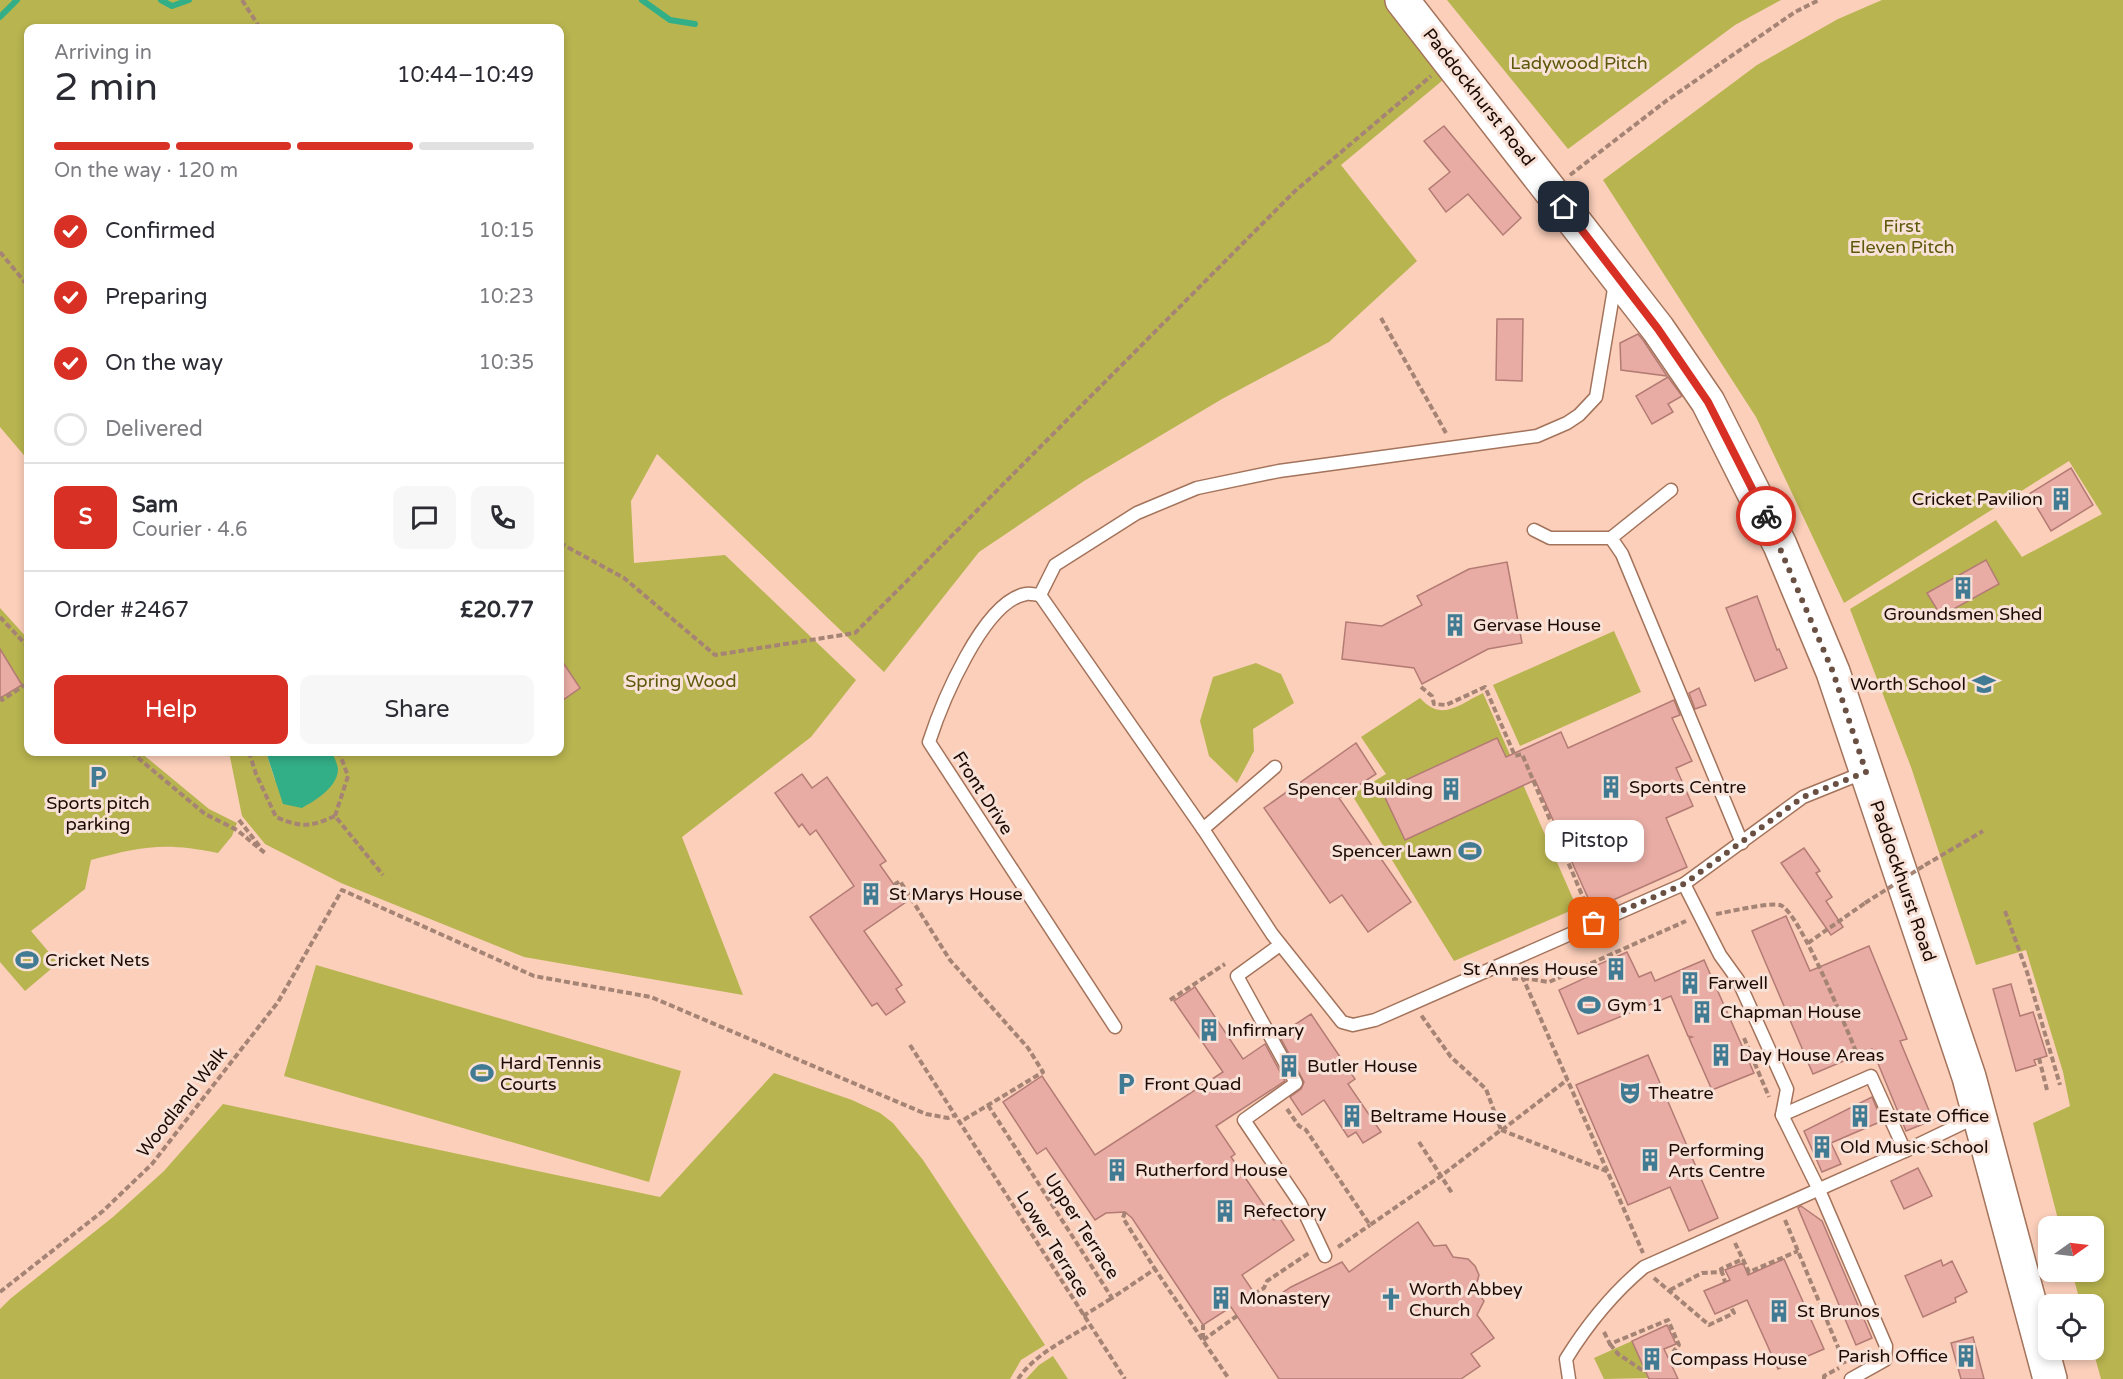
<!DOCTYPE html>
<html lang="en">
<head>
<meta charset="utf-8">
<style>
  body { margin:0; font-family:"Varela Round",sans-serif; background:#f7f7f7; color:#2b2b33; height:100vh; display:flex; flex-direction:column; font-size:22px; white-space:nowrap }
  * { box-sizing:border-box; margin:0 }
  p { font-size:20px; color:#7c7c81 }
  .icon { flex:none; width:33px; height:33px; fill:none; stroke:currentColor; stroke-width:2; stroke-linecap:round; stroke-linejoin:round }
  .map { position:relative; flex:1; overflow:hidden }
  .side { position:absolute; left:24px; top:24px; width:540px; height:732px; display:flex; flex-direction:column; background:#fff; border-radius:12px; box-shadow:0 3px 9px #0003 }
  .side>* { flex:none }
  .needle { width:39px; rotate:76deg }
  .buttons { position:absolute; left:2038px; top:1216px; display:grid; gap:12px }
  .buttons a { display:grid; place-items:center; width:66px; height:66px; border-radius:12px; background:#fff; box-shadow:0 3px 9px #0003; font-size:30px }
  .pin { position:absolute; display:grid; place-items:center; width:51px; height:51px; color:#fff; margin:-26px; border-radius:12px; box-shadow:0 3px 9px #0006 }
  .courier { position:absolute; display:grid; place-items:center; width:60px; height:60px; margin:-30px; border:4px solid #d93025; border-radius:50%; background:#fff; color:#222; box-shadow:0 2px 8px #0007 }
  .bubble { position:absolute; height:42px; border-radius:12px; background:#fff; box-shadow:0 3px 9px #0003; font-size:20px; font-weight:600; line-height:42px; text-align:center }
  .head em { font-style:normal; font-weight:600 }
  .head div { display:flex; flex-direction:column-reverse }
  .head { display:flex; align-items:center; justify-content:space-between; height:102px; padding:0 30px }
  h1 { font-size:39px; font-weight:600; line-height:45px }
  .bar { display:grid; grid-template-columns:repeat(4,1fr); gap:9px 6px; align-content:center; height:72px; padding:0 30px }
  .bar i { height:8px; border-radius:4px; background:#e1e1e2 }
  .bar .selected { background:#d93025 }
  .bar p { grid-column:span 4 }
  .line { display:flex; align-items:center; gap:15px; padding:0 30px; border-top:2px solid #e1e1e2 }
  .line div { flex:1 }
  .round { display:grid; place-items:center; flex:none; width:63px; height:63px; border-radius:12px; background:#f7f7f7 }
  ol { padding:0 30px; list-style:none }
  li { display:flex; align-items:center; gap:18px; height:66px }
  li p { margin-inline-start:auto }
  li .icon { padding:6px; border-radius:50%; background:#d93025; color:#fff; stroke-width:4 }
  li:last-child { color:#7c7c81 }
  li i { width:33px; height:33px; border:3px solid #e1e1e2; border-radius:50% }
  .button { display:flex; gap:12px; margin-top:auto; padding:12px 30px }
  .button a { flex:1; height:69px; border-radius:12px; background:#d93025; color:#fff; font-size:24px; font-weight:600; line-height:69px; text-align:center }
  .button a+a { background:#f7f7f7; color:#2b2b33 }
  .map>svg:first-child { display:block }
</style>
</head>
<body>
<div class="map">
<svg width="2123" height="1379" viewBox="0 0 2123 1379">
  <rect width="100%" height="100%" fill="#fbcfba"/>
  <g fill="#b8b450">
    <polygon points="0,0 1386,0 1449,75 1341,165 1417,261 1329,342 1222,399 1084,481 979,552 884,672 657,454 631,501 634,563 725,555 856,680 811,737 682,837 743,995 524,957 341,883 265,844 242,816 229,752 266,752 275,780 338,771 332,752 560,752 560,28 28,28 28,460 0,427"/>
    <polygon points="1447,0 1781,0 1735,25 1568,149"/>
    <polygon points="1882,0 2123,0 2123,1379 2101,1379 2093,1350 2094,1305 2081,1305 2072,1272 2094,1272 2094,1227 2060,1227 2033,1123 2070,1106 2063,1072 2026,950 1976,965 1911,767 1850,609 1996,520 2022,557 2102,514 2069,461 1844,603 1756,417 1603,180 1757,65 1838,19"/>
    <path d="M 0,608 L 28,639 L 28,752 L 140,752 L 209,809 L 237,823 L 232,836 L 218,853 C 165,842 142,846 91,860 L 85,889 L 31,931 L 58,963 L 25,991 L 0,962 Z"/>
    <polygon points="1614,631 1641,692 1520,746 1493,685"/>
    <polygon points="1256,663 1281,674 1294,703 1253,729 1254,751 1237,783 1209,756 1200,721 1213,677"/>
    <path d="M 1483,693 L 1577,908 L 1454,961 L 1352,795 L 1386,774 L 1361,737 L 1420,698 C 1442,722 1458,705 1483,693 Z"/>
    <polygon points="316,965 681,1071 649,1182 284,1076"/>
    <polygon points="774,1073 852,1100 880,1113 893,1123 923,1160 1045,1345 1021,1360 1010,1379 0,1379 0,1309 10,1299 113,1217 164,1171 223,1104 660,1197"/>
    <polygon points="1632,1341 1648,1378 1604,1379 1594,1358"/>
    <polygon points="1053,1356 1068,1379 1026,1379 1039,1365"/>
  </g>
  <path fill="#33af87" d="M 266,752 L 332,752 C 334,757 338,765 338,770 C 337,788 314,801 302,808 L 283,804 Z"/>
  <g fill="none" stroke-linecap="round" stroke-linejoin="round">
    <g stroke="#33af87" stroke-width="6">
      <polyline points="161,0 172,6 189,0"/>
      <polyline points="642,0 670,20 695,24"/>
      <polyline points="0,17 17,0"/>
    </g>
  </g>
  <g fill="#e8aca4" stroke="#b37b74" stroke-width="1.5">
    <polygon points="1444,126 1521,218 1503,235 1468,194 1446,212 1429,189 1450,172 1424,141"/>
    <polygon points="1497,319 1523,319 1522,381 1496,380"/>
    <polygon points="1638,334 1643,340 1667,376 1621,370 1620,343"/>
    <polygon points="1668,377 1682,396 1668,404 1673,412 1652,424 1636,396"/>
    <polygon points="2071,468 2093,505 2051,531 2029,494"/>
    <polygon points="1986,560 1999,584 1941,616 1927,593"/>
    <polygon points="1507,562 1522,643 1488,649 1422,684 1414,668 1342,659 1346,622 1382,626 1422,605 1417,596 1469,569"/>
    <polygon points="1757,596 1777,650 1779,649 1787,668 1755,681 1726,608"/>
    <polygon points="0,649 22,685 0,698"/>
    <polygon points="560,658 580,688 560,702"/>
    <polygon points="1699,688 1706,705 1695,709 1689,693"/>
    <polygon points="1674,700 1680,715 1672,718 1692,761 1676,768 1693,806 1666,818 1687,867 1593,909 1535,780 1405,840 1382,791 1497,738 1506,757 1561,732 1568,748"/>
    <polygon points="1356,743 1376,774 1339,798 1411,902 1368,932 1342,895 1330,903 1264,808"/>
    <polygon points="802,774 812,788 827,777 886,861 880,865 906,902 864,931 902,985 896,989 905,1002 886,1015 877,1003 872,1006 810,917 854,886 816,830 810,835 802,824 799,827 775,793"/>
    <polygon points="1804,848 1820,871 1816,873 1832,897 1826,901 1843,927 1831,935 1781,863"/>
    <polygon points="1786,916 1810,971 1869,946 1907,1039 1900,1041 1933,1120 1906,1131 1872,1049 1813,1074 1752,931"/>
    <polygon points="1627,952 1639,977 1651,972 1655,981 1704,960 1754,1073 1712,1090 1689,1038 1692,1037 1688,1036 1671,996 1578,1034 1559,990 1598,972 1595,966"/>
    <polygon points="2011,984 2020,1016 2033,1012 2047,1056 2034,1060 2036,1065 2016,1071 1993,989"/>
    <polygon points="1195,987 1243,1059 1265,1044 1285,1081 1216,1126 1235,1154 1231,1157 1274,1220 1279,1217 1294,1240 1242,1275 1263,1306 1291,1287 1342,1262 1349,1272 1418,1222 1434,1246 1446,1245 1453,1257 1468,1259 1475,1266 1479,1275 1475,1289 1484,1301 1477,1315 1494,1338 1471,1354 1480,1366 1461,1379 1279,1379 1231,1307 1203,1325 1132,1218 1125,1212 1106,1213 1095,1220 1046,1148 1037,1154 1003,1102 1042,1076 1095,1155 1223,1072 1174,1001"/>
    <polygon points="1311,1014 1355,1079 1348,1084 1381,1132 1363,1143 1356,1132 1348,1137 1324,1100 1302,1115 1290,1097 1301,1089 1304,1082 1279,1035"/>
    <polygon points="1648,1055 1718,1218 1689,1231 1670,1187 1628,1205 1576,1085"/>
    <polygon points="1872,1097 1882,1121 1831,1143 1841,1164 1822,1172 1804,1131"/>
    <polygon points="1918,1168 1932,1196 1904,1209 1891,1181"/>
    <polygon points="1801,1206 1822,1221 1872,1338 1856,1345 1798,1208"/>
    <polygon points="1784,1259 1824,1349 1778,1369 1747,1300 1715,1314 1704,1291 1730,1280 1725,1270 1743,1263 1748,1275"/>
    <polygon points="1941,1260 1943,1266 1952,1261 1967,1292 1955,1298 1956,1302 1923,1317 1905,1276"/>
    <polygon points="1667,1325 1676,1344 1664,1349 1678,1379 1649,1379 1632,1341"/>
    <polygon points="1973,1337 1984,1379 1961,1379 1951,1343"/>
  </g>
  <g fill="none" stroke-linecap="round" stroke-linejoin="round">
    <g stroke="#a4735b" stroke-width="15">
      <g id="lane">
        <polyline points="1534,530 1550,538 1611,538 1622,554 1742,843"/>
        <polyline points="1611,538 1671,490"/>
        <polyline points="1040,595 1203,829 1272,934 1342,1022 1353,1025 1375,1020 1684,884 1803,797 1865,772"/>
        <polyline points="1040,595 1055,565 1137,513 1197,488 1279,471 1537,436 1567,423 1579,415 1596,397 1615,283"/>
        <path d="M 1040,595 C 1036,595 1030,593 1026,594 C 983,601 941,705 929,742 L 1115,1027"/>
        <polyline points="1203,829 1275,767"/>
        <polyline points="1684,884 1720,955 1738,980 1787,1089 1782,1115 1819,1190 1886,1346 1885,1360 1851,1379"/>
        <polyline points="1280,945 1237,976 1296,1083 1244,1120 1300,1203 1325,1256"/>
        <polyline points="1782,1115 1871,1076 1905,1151"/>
        <path d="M 1569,1379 L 1566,1359 C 1587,1325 1613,1293 1644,1267 L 1905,1151 L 1978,1116"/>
      </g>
    </g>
    <g stroke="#a4735b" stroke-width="36">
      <polyline id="secondary" points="1402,0 1658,329 1708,402 1780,545 1833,672 1969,1077 2050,1379"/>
    </g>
    <g stroke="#a68475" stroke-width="4" stroke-dasharray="6 3" stroke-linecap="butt">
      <polyline points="242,0 260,28"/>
      <polyline points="1570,175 1666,101 1795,12 1819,0"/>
      <polyline points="0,252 28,286"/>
      <polyline points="1381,318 1446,433"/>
      <polyline points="560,543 624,578 715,655 855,633 1295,191 1431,76"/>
      <polyline points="0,617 28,647"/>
      <polyline points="1421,687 1432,696 1434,704 1446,705 1485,687 1515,756 1522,754 1588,909"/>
      <polyline points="0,697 2,700 28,683"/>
      <polyline points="131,752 205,814 237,830 265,853"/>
      <path d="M 249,752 L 256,774 L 276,817 C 302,828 310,827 335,816 L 383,875"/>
      <polyline points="335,816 348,776 339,752"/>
      <polyline points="239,820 261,848"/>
      <polyline points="1925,865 1983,831"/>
      <polyline points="894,885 900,881 950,960 1028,1048 1043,1072 960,1122"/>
      <polyline points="2005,911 2027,972 2060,1085"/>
      <path d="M 1716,914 C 1728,912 1770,902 1780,905 C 1800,911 1850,1038 1861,1063"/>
      <polyline points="1808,943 1865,903"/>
      <polyline points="1523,978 1549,982 1686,921"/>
      <polyline points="1512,979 1523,978 1643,1253"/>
      <polyline points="1170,1000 1225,964"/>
      <polyline points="1744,1038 1769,1097"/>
      <polyline points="910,1045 955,1115"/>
      <polyline points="2039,1058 2047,1090"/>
      <polyline points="988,1105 1112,1298 1155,1269 1229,1379"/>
      <polyline points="1287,1109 1299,1126 1306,1130 1370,1225 1441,1176 1452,1193"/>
      <polyline points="1501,1130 1609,1172"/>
      <polyline points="1502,1130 1567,1080"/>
      <polyline points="1419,1142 1441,1176 1501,1130 1486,1089 1451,1057 1421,1015"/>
      <polyline points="1125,1212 1123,1218 1155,1269"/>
      <polyline points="1785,1220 1845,1364"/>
      <polyline points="1735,1243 1749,1272 1798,1251"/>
      <polyline points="1338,1247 1370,1225"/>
      <polyline points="1722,1272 1721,1269 1743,1259"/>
      <polyline points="1654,1278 1709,1325 1734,1313 1731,1307"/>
      <polyline points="1670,1290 1702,1273 1722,1272 1725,1282"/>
      <polyline points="0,1292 103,1211 152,1164 278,1002 342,890 534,976 651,997 926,1114 948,1118 955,1115 1125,1379"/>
      <polyline points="1254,1294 1264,1288 1267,1281 1309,1253"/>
      <polyline points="1083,1316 1112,1298"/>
      <polyline points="1604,1332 1610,1344 1668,1320 1679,1345 1673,1352"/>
      <polyline points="1203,1339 1203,1325"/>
      <polyline points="1203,1340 1237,1316"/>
      <polyline points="1610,1344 1618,1354 1645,1372"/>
      <path d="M 1018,1379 C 1035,1354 1064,1341 1089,1325"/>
      <polyline points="1824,1379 1824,1376 1839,1368"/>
    </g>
    <use href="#lane" stroke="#fff" stroke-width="12"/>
    <use href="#secondary" stroke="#fff" stroke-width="33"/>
    <polyline stroke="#a68475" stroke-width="4" stroke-dasharray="6 3" stroke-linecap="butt" points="1865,903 1925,865"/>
  </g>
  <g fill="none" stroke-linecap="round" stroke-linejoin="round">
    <polyline stroke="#6a4f43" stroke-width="6" stroke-dasharray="0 10.8" points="1594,923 1684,884 1803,797 1866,772 1833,672 1766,516"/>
    <polyline stroke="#d93025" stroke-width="8" points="1564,207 1658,329 1708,402 1766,516"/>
  </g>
  <defs>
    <g id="building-bare" transform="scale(1.8)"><path d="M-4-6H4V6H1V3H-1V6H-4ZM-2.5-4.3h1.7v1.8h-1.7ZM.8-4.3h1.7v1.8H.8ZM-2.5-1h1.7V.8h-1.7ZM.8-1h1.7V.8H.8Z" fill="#407b93" stroke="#f8e1d7" stroke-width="2.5" paint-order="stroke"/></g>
    <g id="school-bare" transform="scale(1.8)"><path d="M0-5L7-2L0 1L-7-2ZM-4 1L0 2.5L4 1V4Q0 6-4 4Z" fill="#407b93" stroke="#f8e1d7" stroke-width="2.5" paint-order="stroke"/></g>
    <g id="parking-bare" transform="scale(1.8)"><path d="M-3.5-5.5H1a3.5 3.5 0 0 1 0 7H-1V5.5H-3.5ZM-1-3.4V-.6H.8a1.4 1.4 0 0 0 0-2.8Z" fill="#407b93" stroke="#f8e1d7" stroke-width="2.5" paint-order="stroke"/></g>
    <g id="stadium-bare" transform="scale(1.8)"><path d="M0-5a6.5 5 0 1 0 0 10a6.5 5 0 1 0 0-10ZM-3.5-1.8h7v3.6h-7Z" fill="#407b93" stroke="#f8e1d7" stroke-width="2.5" paint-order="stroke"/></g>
    <g id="theatre-bare" transform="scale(1.8)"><path d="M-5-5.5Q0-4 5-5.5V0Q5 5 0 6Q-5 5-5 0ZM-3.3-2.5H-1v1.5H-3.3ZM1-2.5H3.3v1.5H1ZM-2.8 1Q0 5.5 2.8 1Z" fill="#407b93" stroke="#f8e1d7" stroke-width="2.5" paint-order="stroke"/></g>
    <g id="church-bare" transform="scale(1.8)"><path d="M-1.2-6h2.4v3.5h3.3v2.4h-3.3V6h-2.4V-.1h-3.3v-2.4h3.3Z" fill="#407b93" stroke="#f8e1d7" stroke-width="2.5" paint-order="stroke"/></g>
  </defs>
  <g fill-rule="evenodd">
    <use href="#building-bare" x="2061" y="499"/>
    <use href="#building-bare" x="1963" y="588"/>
    <use href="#building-bare" x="1455" y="625"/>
    <use href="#school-bare" x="1984" y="684"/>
    <use href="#parking-bare" x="98" y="777"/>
    <use href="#building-bare" x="1611" y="787"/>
    <use href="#building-bare" x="1451" y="789"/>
    <use href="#stadium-bare" x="1470" y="851"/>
    <use href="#building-bare" x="871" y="894"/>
    <use href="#stadium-bare" x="27" y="960"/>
    <use href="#building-bare" x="1616" y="969"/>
    <use href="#building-bare" x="1690" y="983"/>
    <use href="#stadium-bare" x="1589" y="1005"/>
    <use href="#building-bare" x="1702" y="1012"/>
    <use href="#building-bare" x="1209" y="1030"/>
    <use href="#building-bare" x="1721" y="1055"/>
    <use href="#building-bare" x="1289" y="1066"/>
    <use href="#stadium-bare" x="482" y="1073"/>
    <use href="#parking-bare" x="1126" y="1084"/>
    <use href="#theatre-bare" x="1630" y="1093"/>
    <use href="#building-bare" x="1352" y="1116"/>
    <use href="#building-bare" x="1860" y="1116"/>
    <use href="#building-bare" x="1822" y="1147"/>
    <use href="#building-bare" x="1650" y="1160"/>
    <use href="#building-bare" x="1117" y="1170"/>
    <use href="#building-bare" x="1225" y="1211"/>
    <use href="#building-bare" x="1221" y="1298"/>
    <use href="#church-bare" x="1391" y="1299"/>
    <use href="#building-bare" x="1779" y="1311"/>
    <use href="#building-bare" x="1966" y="1356"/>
    <use href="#building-bare" x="1652" y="1359"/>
  </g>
  <g text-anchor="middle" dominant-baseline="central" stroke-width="6" stroke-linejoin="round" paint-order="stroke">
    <g font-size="18" fill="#5c590b" stroke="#f8e1d7">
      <text x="1579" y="63">Ladywood Pitch</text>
      <text x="1902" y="226">First<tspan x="1902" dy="21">Eleven Pitch</tspan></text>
      <text x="681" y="681">Spring Wood</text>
    </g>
    <g font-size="18" fill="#1c0a03" stroke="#f8e1d7">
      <text transform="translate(1479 97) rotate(52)">Paddockhurst Road</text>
      <text transform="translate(983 793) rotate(57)">Front Drive</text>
      <text transform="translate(1903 881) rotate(71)">Paddockhurst Road</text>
      <text transform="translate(182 1102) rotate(-52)">Woodland Walk</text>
      <text transform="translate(1082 1226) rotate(57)">Upper Terrace</text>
      <text transform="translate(1053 1244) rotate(58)">Lower Terrace</text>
    </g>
    <g font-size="18" fill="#1c0a03" stroke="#f8e1d7" text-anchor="start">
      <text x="2043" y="499" text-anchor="end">Cricket Pavilion</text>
      <text x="1963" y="614" text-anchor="middle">Groundsmen Shed</text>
      <text x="1473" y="625">Gervase House</text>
      <text x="1966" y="684" text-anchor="end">Worth School</text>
      <text x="1629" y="787">Sports Centre</text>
      <text x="1433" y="789" text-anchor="end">Spencer Building</text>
      <text x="98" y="803" text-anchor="middle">Sports pitch<tspan x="98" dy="21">parking</tspan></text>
      <text x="1452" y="851" text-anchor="end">Spencer Lawn</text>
      <text x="889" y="894">St Marys House</text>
      <text x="45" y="960">Cricket Nets</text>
      <text x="1598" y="969" text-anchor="end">St Annes House</text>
      <text x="1708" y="983">Farwell</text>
      <text x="1607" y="1005">Gym 1</text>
      <text x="1720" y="1012">Chapman House</text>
      <text x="1227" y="1030">Infirmary</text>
      <text x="1739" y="1055">Day House Areas</text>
      <text x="500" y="1063">Hard Tennis<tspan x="500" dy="21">Courts</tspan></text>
      <text x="1307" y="1066">Butler House</text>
      <text x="1144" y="1084">Front Quad</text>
      <text x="1648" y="1093">Theatre</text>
      <text x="1370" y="1116">Beltrame House</text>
      <text x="1878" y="1116">Estate Office</text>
      <text x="1840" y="1147">Old Music School</text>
      <text x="1668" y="1150">Performing<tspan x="1668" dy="21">Arts Centre</tspan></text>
      <text x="1135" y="1170">Rutherford House</text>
      <text x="1243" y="1211">Refectory</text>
      <text x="1409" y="1289">Worth Abbey<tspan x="1409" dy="21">Church</tspan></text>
      <text x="1239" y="1298">Monastery</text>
      <text x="1797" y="1311">St Brunos</text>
      <text x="1948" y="1356" text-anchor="end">Parish Office</text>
      <text x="1670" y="1359">Compass House</text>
    </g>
  </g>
</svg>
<div class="buttons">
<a><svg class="needle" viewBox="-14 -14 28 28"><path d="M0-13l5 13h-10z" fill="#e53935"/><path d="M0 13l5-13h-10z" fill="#7c7c81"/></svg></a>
<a><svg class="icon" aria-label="locate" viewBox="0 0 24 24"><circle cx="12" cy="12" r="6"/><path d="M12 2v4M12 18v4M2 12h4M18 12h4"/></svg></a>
</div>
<div class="pin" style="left:1594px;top:923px;background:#ea580c"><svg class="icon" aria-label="bag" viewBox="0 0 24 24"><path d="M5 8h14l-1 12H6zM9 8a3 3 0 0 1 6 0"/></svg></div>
<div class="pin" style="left:1564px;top:207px;background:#1f2937"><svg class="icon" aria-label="home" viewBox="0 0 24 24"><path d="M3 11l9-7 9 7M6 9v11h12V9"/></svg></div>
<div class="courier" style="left:1766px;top:516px"><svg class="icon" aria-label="bike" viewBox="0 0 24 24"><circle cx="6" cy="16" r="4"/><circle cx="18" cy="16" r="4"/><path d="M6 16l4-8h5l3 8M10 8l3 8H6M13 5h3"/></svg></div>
<div class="bubble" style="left:1545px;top:820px;width:99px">Pitstop</div>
<section class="side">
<div class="head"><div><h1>2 min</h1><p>Arriving in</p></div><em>10:44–10:49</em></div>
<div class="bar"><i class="selected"></i><i class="selected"></i><i class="selected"></i><i></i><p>On the way · 120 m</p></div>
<ol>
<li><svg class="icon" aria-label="check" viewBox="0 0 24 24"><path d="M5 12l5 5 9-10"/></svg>Confirmed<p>10:15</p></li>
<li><svg class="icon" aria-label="check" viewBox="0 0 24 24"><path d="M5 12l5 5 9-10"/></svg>Preparing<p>10:23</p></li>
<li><svg class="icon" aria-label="check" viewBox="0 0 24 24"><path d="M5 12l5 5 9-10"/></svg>On the way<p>10:35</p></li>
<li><i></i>Delivered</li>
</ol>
<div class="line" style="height:108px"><b class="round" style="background:#d93025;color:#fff">S</b><div><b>Sam</b><p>Courier · 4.6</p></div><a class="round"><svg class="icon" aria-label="chat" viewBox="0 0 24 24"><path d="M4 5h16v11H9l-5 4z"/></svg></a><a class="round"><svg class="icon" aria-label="phone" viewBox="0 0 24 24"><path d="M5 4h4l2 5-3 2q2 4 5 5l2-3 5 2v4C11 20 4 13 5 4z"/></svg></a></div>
<div class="line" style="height:78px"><div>Order #2467</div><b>£20.77</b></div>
<div class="button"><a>Help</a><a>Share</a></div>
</section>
</div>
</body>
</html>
